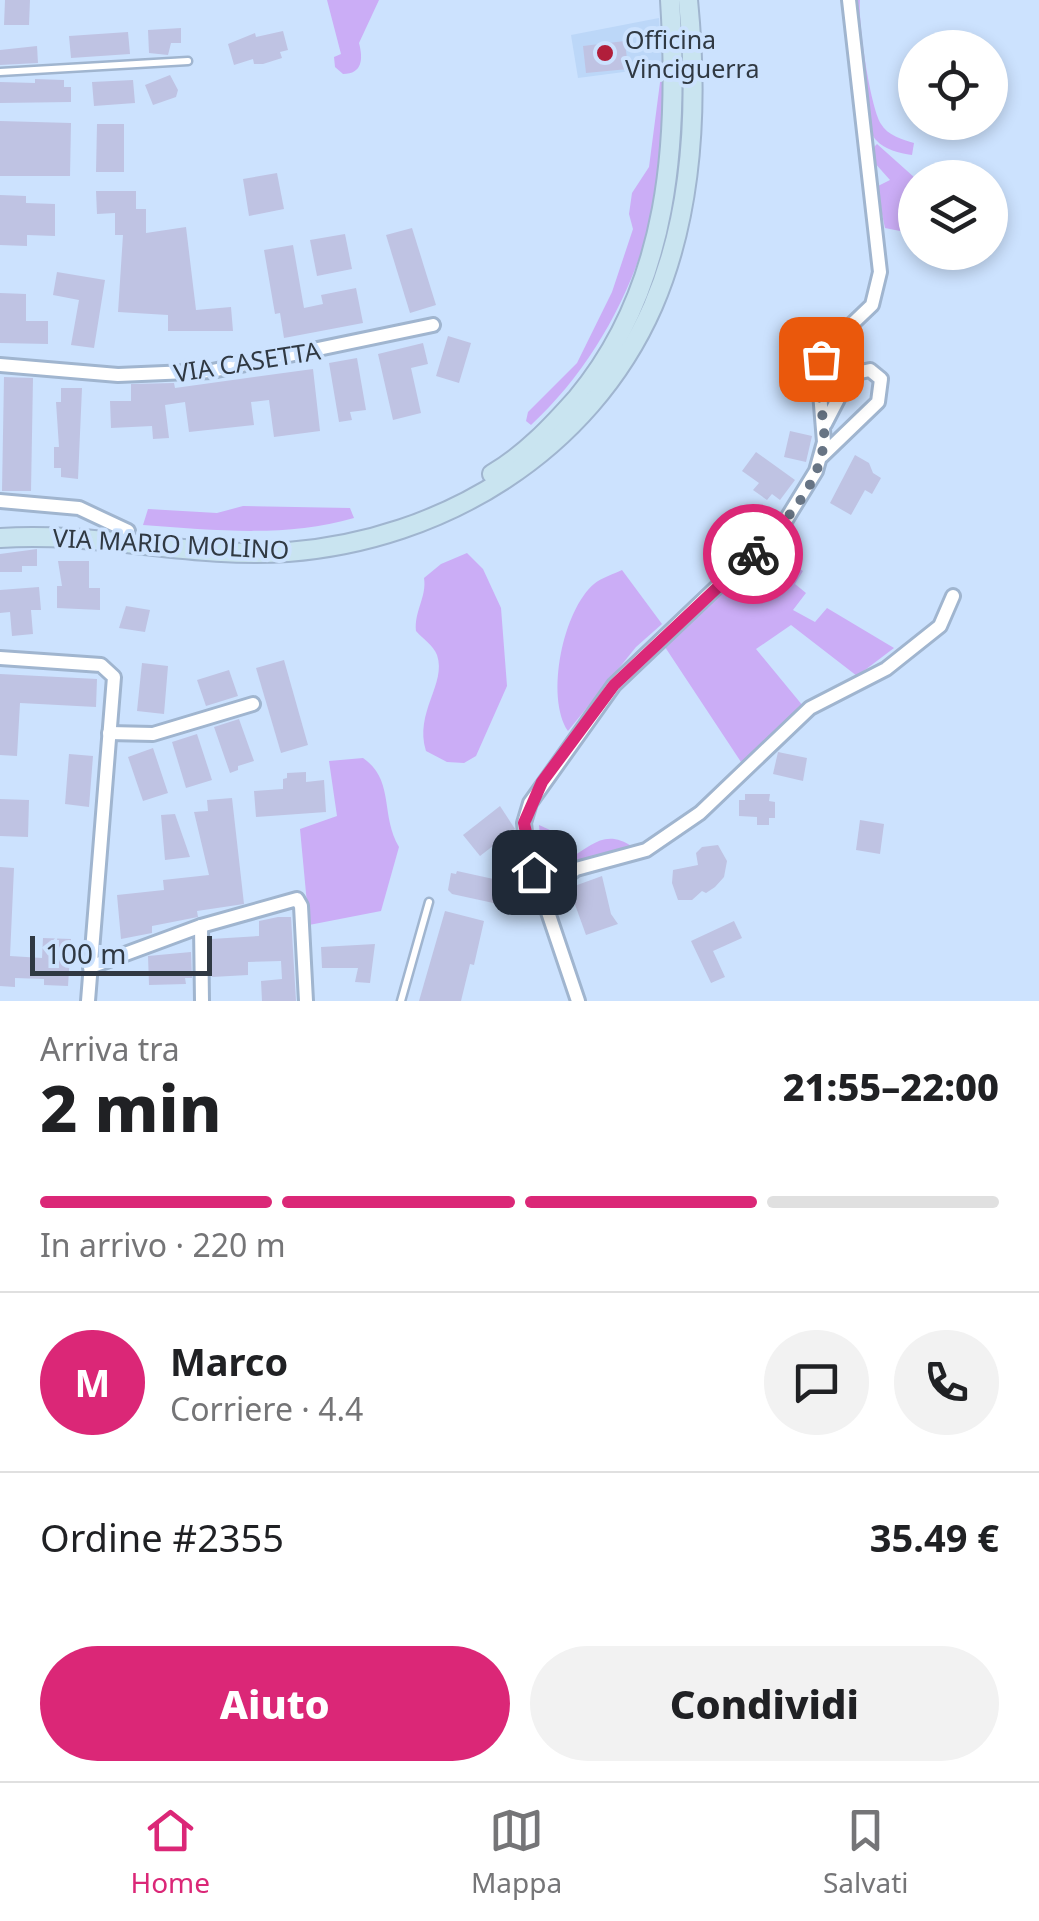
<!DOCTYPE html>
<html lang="it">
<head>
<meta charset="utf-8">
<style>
  body { margin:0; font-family:"Noto Sans",sans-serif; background:#f2f2f2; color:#202124; height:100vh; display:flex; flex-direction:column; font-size:38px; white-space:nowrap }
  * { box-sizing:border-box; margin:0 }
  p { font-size:32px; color:#757577 }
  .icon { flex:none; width:55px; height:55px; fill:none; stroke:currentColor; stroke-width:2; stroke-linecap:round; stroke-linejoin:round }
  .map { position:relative; height:1001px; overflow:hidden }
  .sheet { display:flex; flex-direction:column; background:#fff; flex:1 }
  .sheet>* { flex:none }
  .buttons { position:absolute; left:898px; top:30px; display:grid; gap:20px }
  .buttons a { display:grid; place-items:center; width:110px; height:110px; border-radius:50%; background:#fff; box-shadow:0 5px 15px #0003; font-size:50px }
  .scale { position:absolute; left:30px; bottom:25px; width:182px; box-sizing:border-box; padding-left:10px; border:5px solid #303943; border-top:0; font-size:28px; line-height:35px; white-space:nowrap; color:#303943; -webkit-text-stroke:8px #cce2fe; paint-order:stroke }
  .pin { position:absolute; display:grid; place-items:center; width:85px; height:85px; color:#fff; margin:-42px; border-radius:20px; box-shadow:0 5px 15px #0006 }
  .courier { position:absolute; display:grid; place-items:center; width:100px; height:100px; margin:-50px; border:8px solid #db2777; border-radius:50%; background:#fff; color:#222; box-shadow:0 2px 12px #0007 }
  .summary em { font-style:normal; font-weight:800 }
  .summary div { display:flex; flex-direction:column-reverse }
  .summary { display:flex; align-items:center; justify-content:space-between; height:170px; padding:0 40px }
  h1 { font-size:65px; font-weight:800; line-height:75px }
  .bar { display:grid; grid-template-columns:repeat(4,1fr); gap:15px 10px; align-content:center; height:120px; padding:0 40px }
  .bar i { height:12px; border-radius:8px; background:#e0e0e0 }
  .bar .active { background:#db2777 }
  .bar p { grid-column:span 4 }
  .line { display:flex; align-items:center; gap:25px; padding:0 40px; border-top:2px solid #e0e0e0 }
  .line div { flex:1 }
  .round { display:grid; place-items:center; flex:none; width:105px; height:105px; border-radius:52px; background:#f2f2f2 }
  .action { display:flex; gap:20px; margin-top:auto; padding:20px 40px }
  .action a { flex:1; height:115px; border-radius:60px; background:#db2777; color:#fff; font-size:40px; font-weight:800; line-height:115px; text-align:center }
  .action a+a { background:#f2f2f2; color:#202124 }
  .tabs { display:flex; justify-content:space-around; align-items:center; height:140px; border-top:2px solid #e0e0e0; background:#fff; font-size:28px; color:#757577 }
  .tabs a { display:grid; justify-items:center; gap:5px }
  .tabs .active { color:#db2777 }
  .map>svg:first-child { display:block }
</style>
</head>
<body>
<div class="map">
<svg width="1039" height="1001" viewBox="0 0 1039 1001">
  <rect width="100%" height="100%" fill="#cce2fe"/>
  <polygon fill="#bcd7f8" points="659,18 662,67 578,78 571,35"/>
  <g fill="#cbadf6">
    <path d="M 327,0 L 379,0 L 359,43 C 363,58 363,74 343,74 L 335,67 L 334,57 L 341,54 Z"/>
    <path d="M 855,0 L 860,0 C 858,23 870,105 881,124 C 887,135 903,140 914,143 L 912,155 C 899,153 885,150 876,140 C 860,120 858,29 855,0 Z"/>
    <path d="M 662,67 C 677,197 626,337 531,425 L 526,421 L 528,412 L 577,363 L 612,292 L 633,229 L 629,214 L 632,193 L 649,167 Z"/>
    <polygon points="877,144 915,178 915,234 885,228 876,187 890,180 873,161 873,148"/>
    <path d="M 243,506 L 350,508 L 354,518 C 285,538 214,530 143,525 L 148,509 L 217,513 Z"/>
    <polygon points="769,551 803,571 795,584 806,593 793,610 815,622 827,608 894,648 857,676 791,625 756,649 803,706 743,765 663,644"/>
    <path d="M 467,553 L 483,569 L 501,608 L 507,686 L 476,756 L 464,763 L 447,762 L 426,751 C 414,712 447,684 437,655 C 434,646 422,638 416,631 C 414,611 427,597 424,578 L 441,564 Z"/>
    <path d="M 622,570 L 662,624 L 636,647 L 568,731 C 545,697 563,610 594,584 C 601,578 614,574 622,570 Z"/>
    <path d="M 363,758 C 395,780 380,815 399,847 L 381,911 L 309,925 L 300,829 L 337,816 L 329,761 Z"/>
    <path d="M 539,825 L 550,830 L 558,857 L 570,858 C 592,846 605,828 633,847 L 552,875 L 541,846 Z"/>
  </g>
  <g fill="#bfc3e3">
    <polygon points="5,0 30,0 29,25 4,25"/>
    <polygon points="181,28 181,43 171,43 168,55 149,53 148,30"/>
    <polygon points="283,31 288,50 280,52 282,58 263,64 254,64 253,59 234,65 228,44 255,33 256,37"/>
    <polygon points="128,32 130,54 71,58 69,36"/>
    <polygon points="625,41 628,69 586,73 583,46"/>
    <polygon points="37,46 38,63 0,65 0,50"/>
    <polygon points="170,75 178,90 176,97 153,105 145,85"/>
    <polygon points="35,79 64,80 64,87 71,87 71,102 0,103 0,82 35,83"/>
    <polygon points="133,80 135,103 94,106 92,82"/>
    <polygon points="0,121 71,123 70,176 0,176"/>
    <polygon points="97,124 124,124 124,172 96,172"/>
    <polygon points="277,173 284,209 249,216 243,179"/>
    <polygon points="96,191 136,191 136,209 146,209 146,233 186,227 196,310 231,307 233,331 168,331 168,315 118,312 123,235 115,235 115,213 97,214"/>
    <polygon points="0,195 26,196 26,203 55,204 55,236 27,235 27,246 0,245"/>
    <polygon points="412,228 436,305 410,313 386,235"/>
    <polygon points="345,234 352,269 317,276 310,240"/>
    <polygon points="293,245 304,308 323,304 321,295 356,288 363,323 284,338 280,313 275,314 264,250"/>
    <polygon points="57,272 105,280 94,348 71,345 79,300 53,295"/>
    <polygon points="0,293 26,294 26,321 48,321 48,344 0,343"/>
    <polygon points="448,336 471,343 459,383 436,376"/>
    <polygon points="423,343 428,364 411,368 421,413 393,420 378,354"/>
    <polygon points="357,358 366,410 350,412 352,420 339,422 329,363"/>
    <polygon points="313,369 320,431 274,437 269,400 251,402 254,425 189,432 185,402 165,405 169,438 153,439 152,426 111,428 110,401 131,401 131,384 174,383 175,388"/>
    <polygon points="4,377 33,378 31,491 2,491"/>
    <polygon points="61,388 82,388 78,479 61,477 61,468 54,468 54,447 59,447 56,402 61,402"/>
    <polygon points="790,431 812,436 806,462 784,457"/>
    <polygon points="756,452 795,480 780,500 772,494 767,500 753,490 759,483 742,471"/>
    <polygon points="855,455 869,463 873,473 881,478 872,494 865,490 851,515 830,503"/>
    <polygon points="37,549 37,566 22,566 22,572 0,572 0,554"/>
    <polygon points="58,561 89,561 89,588 100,588 100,610 57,608 57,586 62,586"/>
    <polygon points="39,587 41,610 31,610 33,634 12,636 10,612 0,613 0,590"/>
    <polygon points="126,606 150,610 145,632 119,628"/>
    <polygon points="284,660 308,745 281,753 256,668"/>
    <polygon points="142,663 168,666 164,714 137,711"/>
    <polygon points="229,670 238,696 206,706 197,680"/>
    <polygon points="0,674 97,679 96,707 20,703 17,756 0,755"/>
    <polygon points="239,719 254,761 238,766 238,770 230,773 214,727"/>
    <polygon points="197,734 212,780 186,788 172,742"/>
    <polygon points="153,748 168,793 143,801 128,757"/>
    <polygon points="778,752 807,758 803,781 773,774"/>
    <polygon points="69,754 93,756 89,807 65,804"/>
    <polygon points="306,772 306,782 324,780 326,812 256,817 254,791 283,789 283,779 287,778 287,773"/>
    <polygon points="745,794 770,794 769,801 775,802 775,818 769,818 769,825 757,825 757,817 739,816 739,800 745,800"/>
    <polygon points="232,798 244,904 197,911 198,917 152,926 152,933 121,939 117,895 164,890 163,880 209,875 194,812 208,811 207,800"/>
    <polygon points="0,799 29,800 28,837 0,836"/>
    <polygon points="500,806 515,829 480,856 463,835"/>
    <polygon points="175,814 190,857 165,860 161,815"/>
    <polygon points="860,820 884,824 880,854 856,850"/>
    <polygon points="718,845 727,861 724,877 715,887 706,893 702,891 692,900 678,900 672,883 673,870 698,865 696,853 702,847"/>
    <polygon points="0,867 14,868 10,956 42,958 43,938 71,939 68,986 44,985 44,979 15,978 15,987 0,986"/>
    <polygon points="457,871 498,880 497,885 502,886 498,904 452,894 448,890 451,873 456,874"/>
    <polygon points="602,876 611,914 618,924 586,935 569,888"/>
    <polygon points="445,911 484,921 474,965 470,964 461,1001 419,1001"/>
    <polygon points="278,917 291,917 296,1001 262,1001 261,981 282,979 281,961 248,962 248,975 212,977 211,939 259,936 259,921"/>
    <polygon points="734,921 742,938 713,951 725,977 711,983 691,941"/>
    <polygon points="375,944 370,983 355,982 358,968 322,968 321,947"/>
    <polygon points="191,952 192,978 185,978 186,984 149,985 148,956"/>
  </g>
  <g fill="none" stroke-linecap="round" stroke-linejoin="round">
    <g stroke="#a0b5cf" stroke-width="11">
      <g id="lane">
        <polyline points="0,72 188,61"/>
        <polyline points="401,1001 429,902"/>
      </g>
    </g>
    <g stroke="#a0b5cf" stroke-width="18">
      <g id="street">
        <polyline points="0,365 118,375 212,371 433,325"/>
        <polyline points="822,456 878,402 881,379 870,370 851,374 825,424"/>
        <polyline points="0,501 79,508 128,531"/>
        <polyline points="0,658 101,665 114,677 88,1001"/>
        <polyline points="109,733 153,734 253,704"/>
        <polyline points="542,895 576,869 646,850 700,813 810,708 886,669 940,626 953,596"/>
        <polyline points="201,926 202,1001"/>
        <polyline points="90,967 201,926 297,899 301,906 306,1001"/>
        <polyline points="578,1001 527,850 524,823 530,803 614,685 784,523 816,471 824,442 818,368 827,348 872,305 880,272 849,0"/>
      </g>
    </g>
    <g stroke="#a0b5cf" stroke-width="22">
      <g id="secondary">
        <path d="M 492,474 C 525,455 552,426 577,398 C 670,286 679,140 670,0"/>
        <path d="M 0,538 C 96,531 193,559 288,552 C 443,540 589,452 653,306 C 694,211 698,101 688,0"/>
      </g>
    </g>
    <use href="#lane" stroke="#fff" stroke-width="6"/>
    <use href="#street" stroke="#fff" stroke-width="12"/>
    <use href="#secondary" stroke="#c9e4f0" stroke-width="18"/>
  </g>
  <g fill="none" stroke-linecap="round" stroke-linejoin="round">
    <path stroke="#677484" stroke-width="10" stroke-dasharray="0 18" d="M 753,554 C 786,521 827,479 824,428 C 822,404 813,383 821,359"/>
    <polyline stroke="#db2777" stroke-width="12" points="534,872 524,823 542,782 614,685 753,554"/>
  </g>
  <circle fill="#b11e3b" stroke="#cce2fe" stroke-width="4" cx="605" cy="53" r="10"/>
  <g text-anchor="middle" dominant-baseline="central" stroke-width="8" stroke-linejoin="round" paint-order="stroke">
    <g font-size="25" fill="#303943" stroke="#cce2fe" text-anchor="start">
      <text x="625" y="39">Officina<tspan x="625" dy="29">Vinciguerra</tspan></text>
    </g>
    <g font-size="25" fill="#303943" stroke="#cce2fe">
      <text transform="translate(247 361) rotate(-9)">VIA CASETTA</text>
      <text transform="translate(171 543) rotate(3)">VIA MARIO MOLINO</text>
    </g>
  </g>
</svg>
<div class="buttons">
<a><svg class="icon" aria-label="locate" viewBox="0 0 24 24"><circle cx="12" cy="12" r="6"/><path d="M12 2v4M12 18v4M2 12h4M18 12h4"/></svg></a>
<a><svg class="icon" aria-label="layers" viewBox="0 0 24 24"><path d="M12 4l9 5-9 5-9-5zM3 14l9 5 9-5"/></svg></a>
</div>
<div class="scale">100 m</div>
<div class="pin" style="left:821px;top:359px;background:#ea580c"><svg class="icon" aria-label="bag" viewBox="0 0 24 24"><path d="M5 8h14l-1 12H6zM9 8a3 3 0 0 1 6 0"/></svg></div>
<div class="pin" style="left:534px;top:872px;background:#1f2937"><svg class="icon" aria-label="home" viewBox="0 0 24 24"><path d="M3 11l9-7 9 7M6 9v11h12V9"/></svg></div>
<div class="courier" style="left:753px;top:554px"><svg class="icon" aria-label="bike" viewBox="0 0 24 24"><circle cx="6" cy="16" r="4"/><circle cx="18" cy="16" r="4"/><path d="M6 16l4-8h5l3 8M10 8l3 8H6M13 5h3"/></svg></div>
</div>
<section class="sheet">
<div class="summary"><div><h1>2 min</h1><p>Arriva tra</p></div><em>21:55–22:00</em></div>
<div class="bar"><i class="active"></i><i class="active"></i><i class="active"></i><i></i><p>In arrivo · 220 m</p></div>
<div class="line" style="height:180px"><b class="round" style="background:#db2777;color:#fff">M</b><div><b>Marco</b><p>Corriere · 4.4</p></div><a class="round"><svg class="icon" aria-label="chat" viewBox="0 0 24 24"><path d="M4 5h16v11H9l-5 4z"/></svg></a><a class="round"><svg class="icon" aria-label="phone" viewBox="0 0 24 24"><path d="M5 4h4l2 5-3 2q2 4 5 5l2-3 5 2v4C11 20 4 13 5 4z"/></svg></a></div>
<div class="line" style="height:130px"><div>Ordine #2355</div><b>35.49 €</b></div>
<div class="action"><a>Aiuto</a><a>Condividi</a></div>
</section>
<nav class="tabs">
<a class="active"><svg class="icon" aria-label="home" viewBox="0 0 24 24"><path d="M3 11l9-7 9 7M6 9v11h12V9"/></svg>Home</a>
<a><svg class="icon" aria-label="map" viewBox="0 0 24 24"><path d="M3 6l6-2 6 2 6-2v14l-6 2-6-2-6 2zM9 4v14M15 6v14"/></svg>Mappa</a>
<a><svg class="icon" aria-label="saved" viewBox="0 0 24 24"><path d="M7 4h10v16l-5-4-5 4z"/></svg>Salvati</a>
</nav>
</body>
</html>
